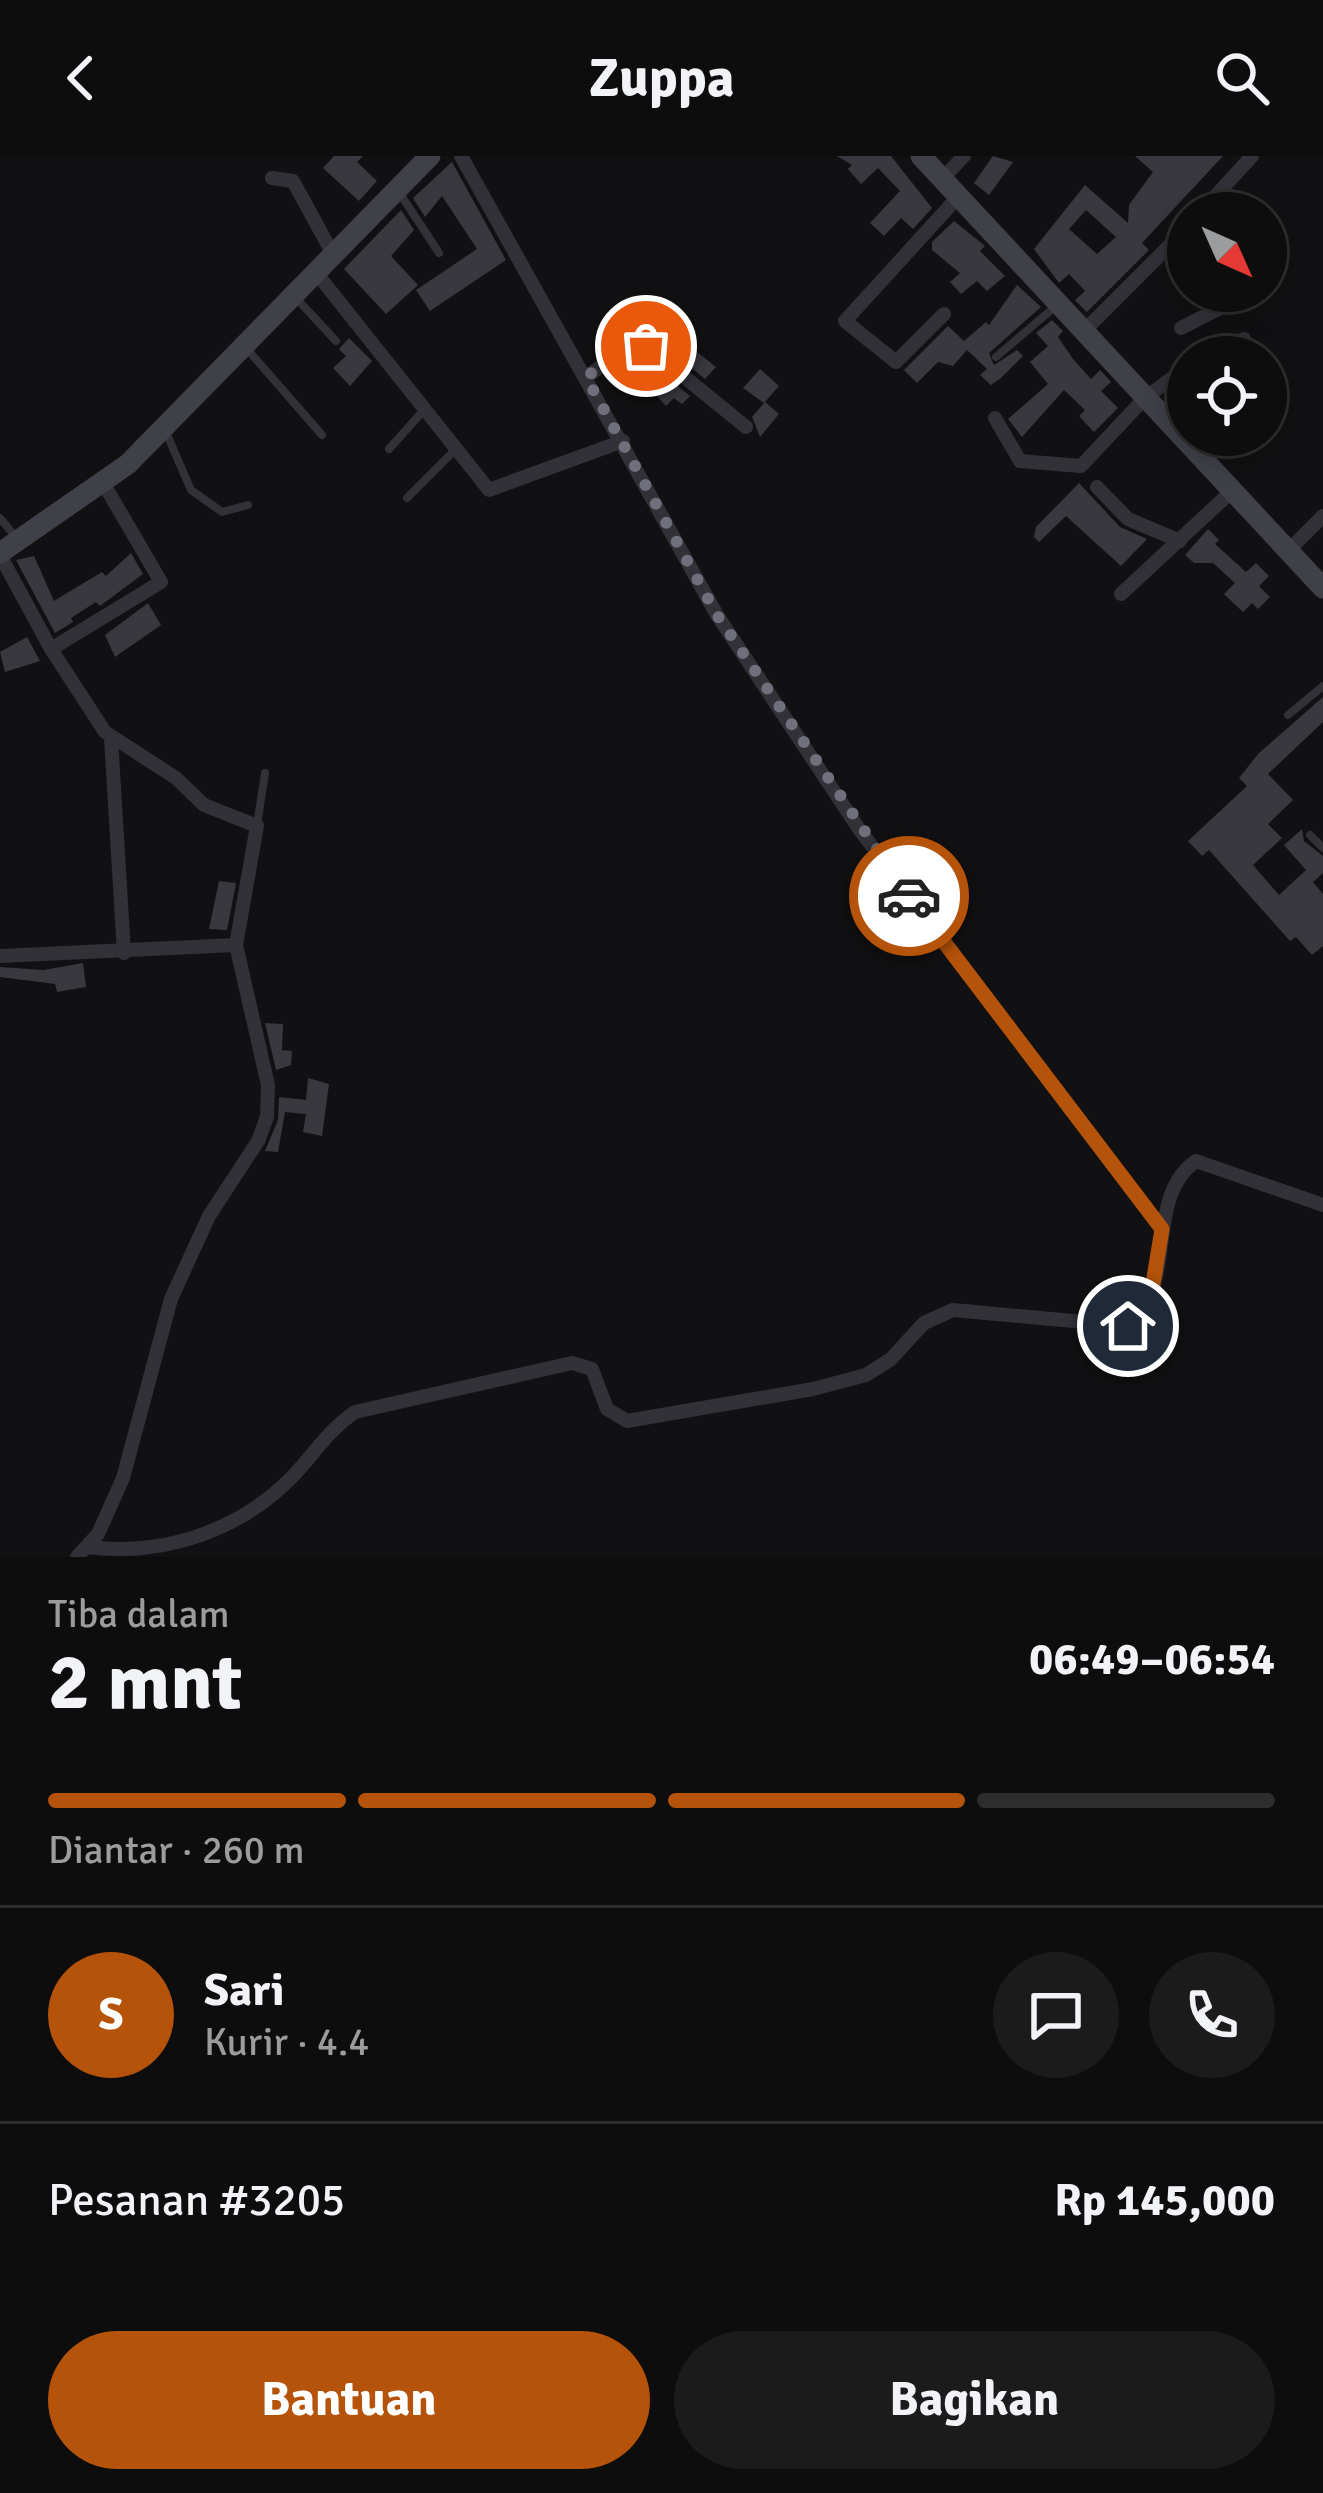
<!DOCTYPE html>
<html lang="id">
<head>
<meta charset="utf-8">
<style>
  body { margin:0; font-family:Signika,sans-serif; background:#1b1b1c; color:#f1f3f6; height:100vh; display:flex; flex-direction:column; font-size:45px; white-space:nowrap }
  * { box-sizing:border-box; margin:0 }
  p { font-size:39px; color:#9a9c9e }
  .icon { flex:none; width:66px; height:66px; fill:none; stroke:currentColor; stroke-width:2; stroke-linecap:round; stroke-linejoin:round }
  .map { position:relative; height:1401px; overflow:hidden }
  .details { display:flex; flex-direction:column; background:#0d0d0e; flex:1 }
  .details>* { flex:none }
  .needle { width:78px; rotate:135deg }
  .controls { position:absolute; left:1167px; top:36px; display:grid; gap:24px }
  .controls a { display:grid; place-items:center; width:120px; height:120px; border-radius:50%; background:#0d0d0e; box-shadow:0 6px 30px #0003,0 0 0 3px #2d2d2e; font-size:60px }
  .pin { position:absolute; display:grid; place-items:center; width:102px; height:102px; color:#fff; margin:-51px; border:6px solid #fff; border-radius:50%; box-shadow:0 3px 12px #0007 }
  .courier { position:absolute; display:grid; place-items:center; width:120px; height:120px; margin:-60px; border:9px solid #b45309; border-radius:50%; background:#fff; color:#222; box-shadow:0 3px 15px #0007 }
  .summary em { font-style:normal; font-weight:700 }
  .summary div { display:flex; flex-direction:column-reverse }
  .summary { display:flex; align-items:center; justify-content:space-between; height:204px; padding:0 48px }
  h1 { font-size:78px; font-weight:700; line-height:90px }
  .bar { display:grid; grid-template-columns:repeat(4,1fr); gap:18px 12px; align-content:center; height:144px; padding:0 48px }
  .bar i { height:15px; border-radius:9px; background:#2d2d2e }
  .bar .selected { background:#b45309 }
  .bar p { grid-column:span 4 }
  .line { display:flex; align-items:center; gap:30px; padding:0 48px; border-top:3px solid #2d2d2e }
  .line div { flex:1 }
  .round { display:grid; place-items:center; flex:none; width:126px; height:126px; border-radius:63px; background:#1b1b1c }
  .cta { display:flex; gap:24px; margin-top:auto; padding:24px 48px }
  .cta a { flex:1; height:138px; border-radius:72px; background:#b45309; color:#fff; font-size:48px; font-weight:700; line-height:138px; text-align:center }
  .cta a+a { background:#1b1b1c; color:#f1f3f6 }
  header { display:flex; justify-content:space-between; align-items:center; height:156px; padding:0 48px; background:#0d0d0e; font-size:54px; font-weight:700 }
  .map>svg:first-child { display:block }
</style>
</head>
<body>
<header><svg class="icon" aria-label="back" viewBox="0 0 24 24"><path d="M15 5l-7 7 7 7"/></svg>Zuppa<svg class="icon" aria-label="search" viewBox="0 0 24 24"><circle cx="10" cy="10" r="6"/><path d="M15 15l6 6"/></svg></header>
<div class="map">
<svg width="1323" height="1401" viewBox="0 0 1323 1401">
  <rect width="100%" height="100%" fill="#111113"/>
  <g fill="#38383e" fill-rule="evenodd">
    <polygon points="334,0 363,0 357,6 377,25 359,45 323,12"/>
    <polygon points="837,0 891,0 932,52 913,73 901,62 884,80 870,67 900,35 878,12 861,28 848,13 852,9"/>
    <polygon points="993,0 1013,6 989,39 974,27"/>
    <path d="M 1135,0 L 1223,0 L 1142,87 L 1149,94 L 1087,156 L 1075,144 L 1085,135 L 1069,118 L 1059,127 L 1034,93 L 1085,29 L 1128,67 L 1129,49 L 1153,16 ZM 1086,54 L 1116,81 L 1097,98 L 1069,73 Z"/>
    <polygon points="452,6 506,104 430,155 416,134 477,93 442,40 425,61 413,42"/>
    <polygon points="401,54 414,74 391,100 418,129 386,158 344,113"/>
    <polygon points="954,65 985,90 980,95 1005,120 987,135 977,125 961,138 950,126 960,117 932,94 932,86"/>
    <polygon points="1017,129 1041,151 989,197 994,209 1017,194 1023,200 1001,222 991,229 980,219 987,213 967,194 953,210 938,206 917,227 904,214 948,170 964,185 986,166 989,169"/>
    <polygon points="1052,164 1063,175 1058,181 1073,203 1091,223 1100,214 1111,226 1101,235 1118,252 1094,276 1079,260 1085,254 1064,234 1022,281 1008,263 1048,228 1030,206 1048,190 1036,177"/>
    <polygon points="663,169 716,211 705,223 653,181"/>
    <polygon points="349,182 372,205 350,230 333,212 346,200 339,193"/>
    <polygon points="648,206 690,240 682,248 674,242 666,250 636,218"/>
    <polygon points="760,213 779,230 765,246 779,258 760,281 752,261 764,247 743,232"/>
    <polygon points="1079,327 1120,371 1147,383 1121,410 1066,360 1039,386 1034,381 1036,371"/>
    <polygon points="1208,373 1219,384 1215,388 1246,416 1256,407 1269,420 1259,430 1270,441 1258,453 1252,447 1243,456 1224,438 1235,427 1213,407 1194,407 1185,399"/>
    <polygon points="131,397 143,418 100,450 96,446 71,462 73,466 55,477 16,404 34,400 54,445 102,416 106,420"/>
    <polygon points="148,447 161,469 115,501 105,479"/>
    <polygon points="27,481 40,505 5,516 0,496"/>
    <polygon points="1323,541 1323,566 1268,618 1293,644 1268,668 1282,682 1253,709 1279,739 1306,714 1284,689 1302,673 1304,685 1323,700 1323,717 1313,726 1323,738 1323,790 1312,799 1296,781 1290,785 1209,694 1202,700 1188,685 1247,630 1239,622 1259,597"/>
    <polygon points="219,725 236,727 227,774 209,773"/>
    <polygon points="83,807 86,831 57,836 55,828 0,821 0,811 44,814"/>
    <polygon points="265,867 283,868 282,894 292,895 291,909 276,914"/>
    <polygon points="308,922 329,928 322,980 303,976 306,958 285,956 278,996 265,995 278,964 279,941 306,944"/>
  </g>
  <g fill="none" stroke-linecap="round" stroke-linejoin="round">
    <g stroke="#323138" stroke-width="8">
      <polyline points="399,36 439,97"/>
      <polyline points="296,142 336,185"/>
      <polyline points="247,193 322,279"/>
      <polyline points="996,201 1057,149"/>
      <polyline points="165,274 191,334 222,356 248,349"/>
      <polyline points="389,293 424,254"/>
      <polyline points="407,342 456,293"/>
      <polyline points="0,362 18,384"/>
      <polyline points="1288,559 1323,530"/>
      <polyline points="257,669 265,617"/>
      <polyline points="1310,679 1323,692"/>
    </g>
    <g stroke="#323138" stroke-width="14">
      <polyline points="461,0 717,459 859,673 1162,1073"/>
      <polyline points="272,22 293,25 334,100"/>
      <polyline points="942,23 964,0"/>
      <polyline points="1200,57 1252,0"/>
      <polyline points="318,119 489,334 623,285"/>
      <polyline points="944,158 896,206 845,165 958,41"/>
      <polyline points="1181,172 1228,148 1227,135"/>
      <polyline points="1083,176 1188,71"/>
      <polyline points="1207,201 1244,183"/>
      <polyline points="586,221 634,187 644,188 746,271"/>
      <polyline points="995,262 1020,305 1081,310 1145,242 1188,210"/>
      <polyline points="1097,331 1128,363 1180,385"/>
      <polyline points="1288,395 1323,360"/>
      <polyline points="0,399 51,493 105,576 176,622 204,649 257,670 236,789"/>
      <polyline points="1121,438 1232,335"/>
      <polyline points="51,493 161,426 105,330"/>
      <polyline points="111,582 124,797"/>
      <polyline points="0,800 236,789 268,929 267,961 258,985 209,1060 171,1143 123,1322 98,1378 77,1401"/>
      <path d="M 88,1391 C 170,1401 250,1371 303,1309 C 320,1289 333,1271 355,1256 L 572,1207 L 592,1213 L 607,1253 L 627,1265 L 813,1233 L 866,1219 L 891,1203 L 924,1167 L 953,1154 L 1128,1170 C 1179,1134 1143,1041 1196,1005 L 1323,1049"/>
    </g>
    <g stroke="#3f4048" stroke-width="21">
      <polyline points="921,0 1323,432"/>
      <polyline points="0,397 128,308 430,0"/>
    </g>
  </g>
  <g fill="none" stroke-linecap="round" stroke-linejoin="round">
    <polyline stroke="#6f707c" stroke-width="12" stroke-dasharray="0 21.6" points="646,190 634,187 586,221 717,459 909,740"/>
    <polyline stroke="#b45309" stroke-width="15" points="909,740 1162,1073 1150,1146 1128,1170"/>
  </g>
</svg>
<div class="controls">
<a><svg class="needle" viewBox="-14 -14 28 28"><path d="M0-13l5 13h-10z" fill="#e53935"/><path d="M0 13l5-13h-10z" fill="#9a9c9e"/></svg></a>
<a><svg class="icon" aria-label="locate" viewBox="0 0 24 24"><circle cx="12" cy="12" r="6"/><path d="M12 2v4M12 18v4M2 12h4M18 12h4"/></svg></a>
</div>
<div class="pin" style="left:646px;top:190px;background:#ea580c"><svg class="icon" aria-label="bag" viewBox="0 0 24 24"><path d="M5 8h14l-1 12H6zM9 8a3 3 0 0 1 6 0"/></svg></div>
<div class="pin" style="left:1128px;top:1170px;background:#1f2937"><svg class="icon" aria-label="home" viewBox="0 0 24 24"><path d="M3 11l9-7 9 7M6 9v11h12V9"/></svg></div>
<div class="courier" style="left:909px;top:740px"><svg class="icon" aria-label="car" viewBox="0 0 24 24"><path d="M5 17H2v-5l4-1 3-4h7l3 4 3 1v5h-3M9 17h6M6 11h13"/><circle cx="7" cy="17" r="2"/><circle cx="17" cy="17" r="2"/></svg></div>
</div>
<section class="details">
<div class="summary"><div><h1>2 mnt</h1><p>Tiba dalam</p></div><em>06:49–06:54</em></div>
<div class="bar"><i class="selected"></i><i class="selected"></i><i class="selected"></i><i></i><p>Diantar · 260 m</p></div>
<div class="line" style="height:216px"><b class="round" style="background:#b45309;color:#fff">S</b><div><b>Sari</b><p>Kurir · 4.4</p></div><a class="round"><svg class="icon" aria-label="chat" viewBox="0 0 24 24"><path d="M4 5h16v11H9l-5 4z"/></svg></a><a class="round"><svg class="icon" aria-label="phone" viewBox="0 0 24 24"><path d="M5 4h4l2 5-3 2q2 4 5 5l2-3 5 2v4C11 20 4 13 5 4z"/></svg></a></div>
<div class="line" style="height:156px"><div>Pesanan #3205</div><b>Rp 145,000</b></div>
<div class="cta"><a>Bantuan</a><a>Bagikan</a></div>
</section>
</body>
</html>
